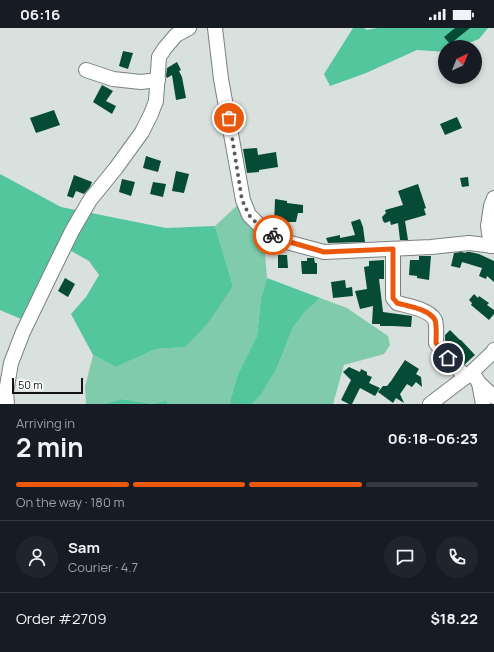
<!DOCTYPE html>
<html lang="en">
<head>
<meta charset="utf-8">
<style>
  body { margin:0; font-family:Manrope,sans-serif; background:#20242c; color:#f1f3f6; height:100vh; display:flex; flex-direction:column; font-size:15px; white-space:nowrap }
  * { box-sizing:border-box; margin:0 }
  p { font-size:13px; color:#9ea1a6 }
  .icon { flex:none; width:22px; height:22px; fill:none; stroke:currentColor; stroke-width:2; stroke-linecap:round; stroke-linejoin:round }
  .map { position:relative; height:376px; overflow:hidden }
  .side { display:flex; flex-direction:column; background:#171b24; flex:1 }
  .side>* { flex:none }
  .needle { width:26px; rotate:43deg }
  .buttons { position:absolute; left:438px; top:12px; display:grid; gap:8px }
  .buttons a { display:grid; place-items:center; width:44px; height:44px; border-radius:50%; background:#171b24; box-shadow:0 2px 6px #0003; font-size:20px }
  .scale { position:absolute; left:12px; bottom:10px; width:71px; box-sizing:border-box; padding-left:4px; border:2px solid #131615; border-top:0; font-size:11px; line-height:14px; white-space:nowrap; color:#131615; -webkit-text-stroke:3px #fff; paint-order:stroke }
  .pin { position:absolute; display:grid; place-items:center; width:34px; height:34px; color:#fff; margin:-17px; border:2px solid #fff; border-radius:50%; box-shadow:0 1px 4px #0007 }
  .courier { position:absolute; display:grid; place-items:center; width:40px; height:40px; margin:-20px; border:3px solid #ea580c; border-radius:50%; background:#fff; color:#222; box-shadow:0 1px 5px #0007 }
  .headline em { font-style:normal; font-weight:700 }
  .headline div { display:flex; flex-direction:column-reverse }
  .headline { display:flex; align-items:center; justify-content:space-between; height:68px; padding:0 16px }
  h1 { font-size:26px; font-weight:700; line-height:30px }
  .bar { display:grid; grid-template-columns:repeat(4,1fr); gap:6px 4px; align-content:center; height:48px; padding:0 16px }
  .bar i { height:5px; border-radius:3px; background:#363941 }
  .bar .current { background:#ea580c }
  .bar p { grid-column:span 4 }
  .line { display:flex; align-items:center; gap:10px; padding:0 16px; border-top:1px solid #363941 }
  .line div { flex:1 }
  .round { display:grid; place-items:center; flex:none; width:42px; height:42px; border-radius:21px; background:#20242c }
  .status { display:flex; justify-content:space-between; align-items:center; height:28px; padding:0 20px; background:#171b24; direction:ltr }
  .status svg { height:11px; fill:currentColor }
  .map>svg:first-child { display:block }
</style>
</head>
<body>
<div class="status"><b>06:16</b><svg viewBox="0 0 49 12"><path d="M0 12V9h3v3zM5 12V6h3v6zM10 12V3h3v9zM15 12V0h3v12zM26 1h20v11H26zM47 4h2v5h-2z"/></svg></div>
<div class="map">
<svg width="494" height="376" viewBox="0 0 494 376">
  <rect width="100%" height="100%" fill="#d8e1dd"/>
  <g fill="#80cbac">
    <polygon points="243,172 263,201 267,250 261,270 257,308 238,346 230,373 231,376 168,376 167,372 153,376 122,371 103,376 86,376 85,359 93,327 116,339 156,321 185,319 233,258 215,198"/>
    <polygon points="320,270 347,280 388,308 390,317 384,326 344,337 333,376 252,376 261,367 277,340 293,299 305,284"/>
  </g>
  <g fill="#53c69d">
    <polygon points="353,0 364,0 367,2 377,0 488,0 479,11 459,19 445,19 445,24 417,22 366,45 330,58 324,46"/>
    <polygon points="0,146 61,179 166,200 215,198 233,258 208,295 185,319 156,321 116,339 93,327 71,286 86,269 99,247 89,233 64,219 28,294 0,282"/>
    <polygon points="267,250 320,270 305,284 293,299 277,340 261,367 252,376 231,376 230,373 238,346 257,308 261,270"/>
    <polygon points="122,371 153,376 167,372 168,376 103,376"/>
  </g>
  <g fill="#064b36">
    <polygon points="455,0 470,0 450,16 444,9"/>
    <polygon points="123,23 133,25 128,41 119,38"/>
    <polygon points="177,34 181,42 179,43 182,49 186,70 176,72 172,47 167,50 166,48 167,40"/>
    <polygon points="102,57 113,63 106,73 116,78 112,86 93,74"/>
    <polygon points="54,82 60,97 36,105 30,90"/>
    <polygon points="457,89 462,100 445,107 440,96"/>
    <polygon points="257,120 258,127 276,124 278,139 259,142 259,144 247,145 243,121"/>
    <polygon points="146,128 161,133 158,144 143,140"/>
    <polygon points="176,143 189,146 184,165 172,163"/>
    <polygon points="74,147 92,154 90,159 84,166 76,163 73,170 67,168"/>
    <polygon points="468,149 469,158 462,159 460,150"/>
    <polygon points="122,151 135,154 131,168 119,164"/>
    <polygon points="153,154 166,156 163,169 150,166"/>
    <polygon points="418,156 426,180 424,181 426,187 405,193 408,212 400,212 398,195 391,197 390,193 385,195 383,193 382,189 386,185 385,182 403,177 398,163"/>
    <polygon points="275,171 287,173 287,175 303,177 303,185 298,185 296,194 287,194 287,200 277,200 274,198"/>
    <polygon points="360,191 363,199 365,214 328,215 326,210 340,207 340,210 355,207 351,194"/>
    <polygon points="461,224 466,225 466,224 470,224 479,226 494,233 494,254 487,248 486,251 479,248 482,240 462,234 460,240 451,238 454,225"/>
    <polygon points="278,227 287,227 288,240 278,240"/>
    <polygon points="419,228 431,228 429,252 417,250 417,248 409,247 410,232 419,232"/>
    <polygon points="307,230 314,230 315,235 317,235 317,246 302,246 301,233 307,233"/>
    <polygon points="384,232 384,251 379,251 383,284 412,288 411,299 393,298 380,298 380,296 372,296 373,278 360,281 355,263 367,261 364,239 369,238 369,233"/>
    <polygon points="65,250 75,256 68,269 58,263"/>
    <polygon points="345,252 346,260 352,259 353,268 333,270 331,254"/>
    <polygon points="474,266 478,270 479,268 489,275 487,277 494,282 494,286 489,292 471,277 472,275 469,272"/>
    <polygon points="450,302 460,312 461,312 475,327 465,336 454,325 445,312 445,307"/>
    <polygon points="405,332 419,341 416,346 421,349 422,359 416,354 412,359 407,356 400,366 404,375 396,370 393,375 378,364 383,358 387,358 391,353"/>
    <polygon points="349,339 360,344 361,341 367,344 367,347 372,349 369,355 380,360 375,368 360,360 352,376 349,376 341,372 351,352 343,344"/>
  </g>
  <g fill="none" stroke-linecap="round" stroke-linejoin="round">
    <g stroke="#7a827f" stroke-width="16">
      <g id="minor">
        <polyline points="215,0 221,51 243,172 249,187 263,201 283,213 324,224 431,219 469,215 494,218"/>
        <polyline points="86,42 113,51 141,54 158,52"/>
        <polyline points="491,218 488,198 491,178 494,170"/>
        <path d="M 393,221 L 393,270 L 397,275 C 408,278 429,281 435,292 C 437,298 436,309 436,315 L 448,331 L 466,349"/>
        <polyline points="472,344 479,355 494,369"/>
        <polyline points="479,355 483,376"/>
        <polyline points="7,376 6,364 11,335 23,304 50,248 72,203 90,172 116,140 142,104 151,86 156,73 159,29 165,20 176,7 189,0"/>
        <polyline points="430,376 472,344 493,324 494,322"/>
      </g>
    </g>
    <use href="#minor" stroke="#fff" stroke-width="14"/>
  </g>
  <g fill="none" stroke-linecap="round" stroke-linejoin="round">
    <polyline stroke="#585d5b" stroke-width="4" stroke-dasharray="0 7.2" points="229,90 242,172 249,187 263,202 273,207"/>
    <path stroke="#ea580c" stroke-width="5" d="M 273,207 L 283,212 L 324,224 L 393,221 L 393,270 L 397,275 C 408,278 429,281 435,292 C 437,298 436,309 436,315 L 448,330"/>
  </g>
</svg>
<div class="buttons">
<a><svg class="needle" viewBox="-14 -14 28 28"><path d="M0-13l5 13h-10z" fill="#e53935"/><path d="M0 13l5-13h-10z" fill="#9ea1a6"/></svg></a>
</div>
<div class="scale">50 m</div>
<div class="pin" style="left:229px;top:90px;background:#ea580c"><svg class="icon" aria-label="bag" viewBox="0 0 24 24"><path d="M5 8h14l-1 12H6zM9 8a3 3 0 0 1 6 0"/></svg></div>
<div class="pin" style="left:448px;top:330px;background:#1f2937"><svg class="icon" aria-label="home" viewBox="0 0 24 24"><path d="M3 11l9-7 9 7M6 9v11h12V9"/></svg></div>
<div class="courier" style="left:273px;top:207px"><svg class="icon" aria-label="bike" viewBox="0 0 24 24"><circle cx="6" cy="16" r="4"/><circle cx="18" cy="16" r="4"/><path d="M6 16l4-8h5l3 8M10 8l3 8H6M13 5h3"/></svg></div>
</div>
<section class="side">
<div class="headline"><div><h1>2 min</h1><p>Arriving in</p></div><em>06:18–06:23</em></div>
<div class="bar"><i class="current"></i><i class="current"></i><i class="current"></i><i></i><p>On the way · 180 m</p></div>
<div class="line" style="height:72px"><a class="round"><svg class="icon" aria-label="person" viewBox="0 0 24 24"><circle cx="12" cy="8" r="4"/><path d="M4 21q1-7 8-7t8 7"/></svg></a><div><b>Sam</b><p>Courier · 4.7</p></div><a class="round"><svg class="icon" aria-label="chat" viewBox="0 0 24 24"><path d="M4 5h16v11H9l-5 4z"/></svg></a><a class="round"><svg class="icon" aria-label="phone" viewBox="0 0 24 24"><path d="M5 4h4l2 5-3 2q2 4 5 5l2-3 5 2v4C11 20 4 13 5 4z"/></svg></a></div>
<div class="line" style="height:52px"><div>Order #2709</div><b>$18.22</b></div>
</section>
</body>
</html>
